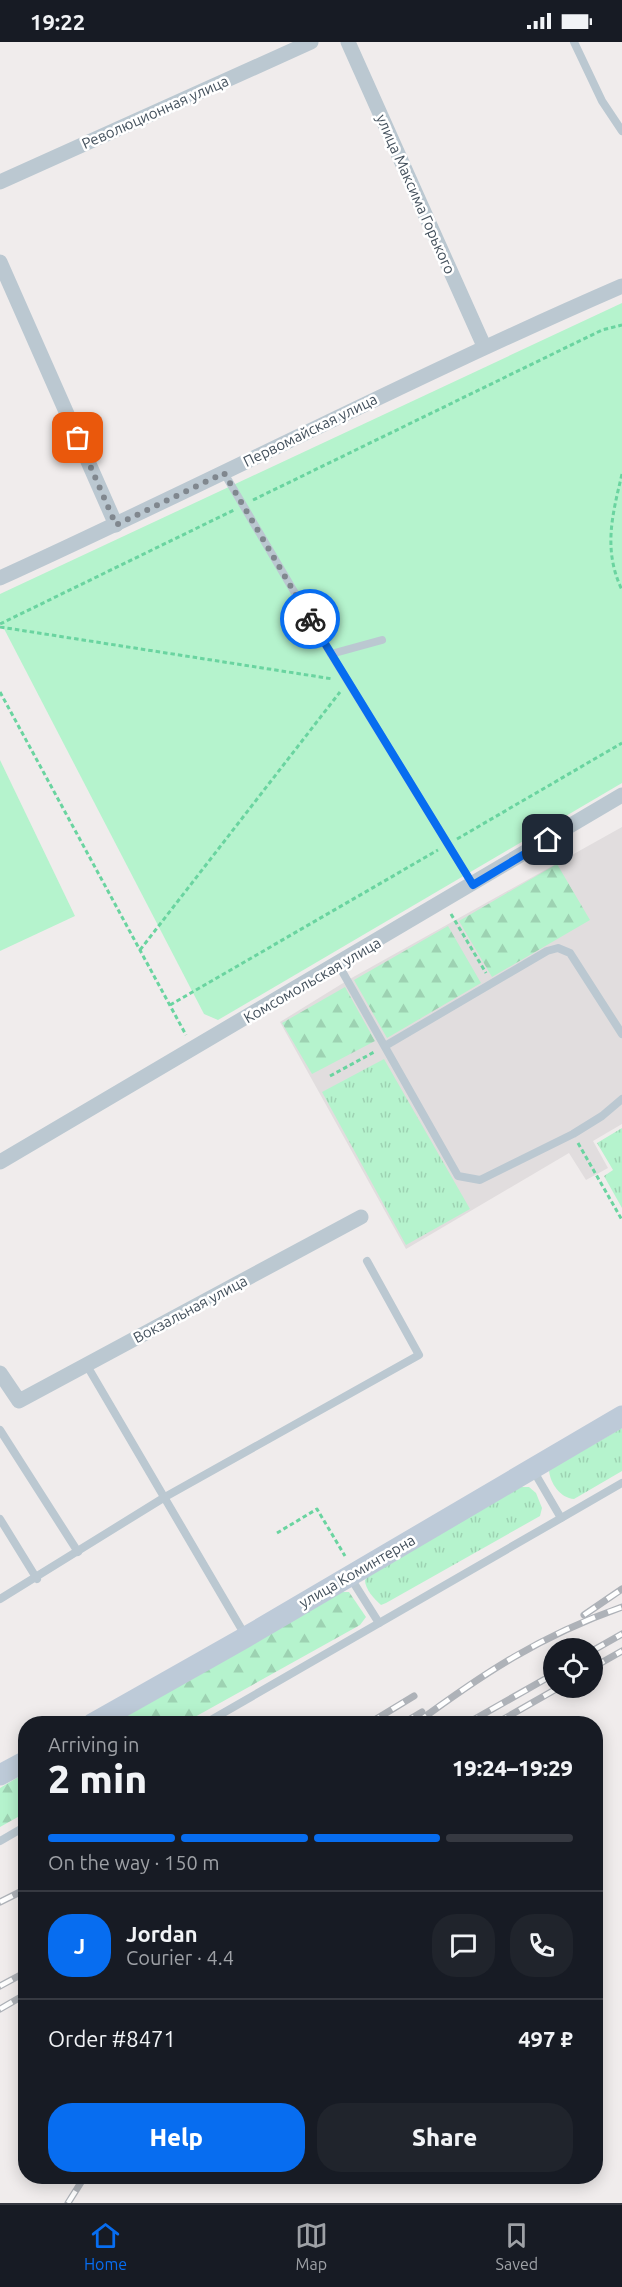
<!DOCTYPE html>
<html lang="en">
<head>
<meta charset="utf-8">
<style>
  body { margin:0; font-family:Ubuntu,sans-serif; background:#20242c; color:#f1f3f6; height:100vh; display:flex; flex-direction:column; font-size:22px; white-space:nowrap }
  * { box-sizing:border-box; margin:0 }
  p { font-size:20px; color:#9ea1a6 }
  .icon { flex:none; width:33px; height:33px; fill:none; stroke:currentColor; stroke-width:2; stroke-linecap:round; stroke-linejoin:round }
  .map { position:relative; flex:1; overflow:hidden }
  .panel { position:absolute; left:18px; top:1674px; width:585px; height:468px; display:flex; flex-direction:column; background:#171b24; border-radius:24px; box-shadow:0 3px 15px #0003 }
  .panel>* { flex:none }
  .fabs { position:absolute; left:543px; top:1596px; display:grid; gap:12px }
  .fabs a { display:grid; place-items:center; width:60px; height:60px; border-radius:50%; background:#171b24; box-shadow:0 3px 15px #0003; font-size:30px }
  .pin { position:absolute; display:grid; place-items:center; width:51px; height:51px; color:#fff; margin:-26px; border-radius:12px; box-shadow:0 3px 9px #0006 }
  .courier { position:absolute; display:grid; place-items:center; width:60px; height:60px; margin:-30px; border:4px solid #076df0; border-radius:50%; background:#fff; color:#222; box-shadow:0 2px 8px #0007 }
  .overview em { font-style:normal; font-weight:800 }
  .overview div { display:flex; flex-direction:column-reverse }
  .overview { display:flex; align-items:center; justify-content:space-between; height:102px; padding:0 30px }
  h1 { font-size:39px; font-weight:800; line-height:45px }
  .bar { display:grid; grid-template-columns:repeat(4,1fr); gap:9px 6px; align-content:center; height:72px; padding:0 30px }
  .bar i { height:8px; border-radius:4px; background:#363941 }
  .bar .selected { background:#076df0 }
  .bar p { grid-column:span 4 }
  .line { display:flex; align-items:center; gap:15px; padding:0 30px; border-top:2px solid #363941 }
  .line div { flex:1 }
  .round { display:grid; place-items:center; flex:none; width:63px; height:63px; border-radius:24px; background:#20242c }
  .button { display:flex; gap:12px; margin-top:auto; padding:12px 30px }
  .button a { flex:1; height:69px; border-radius:24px; background:#076df0; color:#fff; font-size:24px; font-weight:800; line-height:69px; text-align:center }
  .button a+a { background:#20242c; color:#f1f3f6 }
  .status { display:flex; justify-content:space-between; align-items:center; height:42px; padding:0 30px; background:#171b24; direction:ltr }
  .status svg { height:16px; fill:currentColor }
  .dock { display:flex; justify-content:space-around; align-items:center; height:84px; border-top:2px solid #363941; background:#171b24; font-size:16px; color:#9ea1a6 }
  .dock a { display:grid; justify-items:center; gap:3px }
  .dock .selected { color:#076df0 }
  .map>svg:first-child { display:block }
</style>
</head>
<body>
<div class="status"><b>19:22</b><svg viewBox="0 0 49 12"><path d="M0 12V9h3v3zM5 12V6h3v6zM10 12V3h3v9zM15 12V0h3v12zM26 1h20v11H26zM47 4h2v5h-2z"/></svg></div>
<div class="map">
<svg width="622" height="2161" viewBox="0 0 622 2161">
  <defs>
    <pattern id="grass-tufts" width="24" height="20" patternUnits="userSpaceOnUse" patternTransform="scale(1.5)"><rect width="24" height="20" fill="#b5f3cd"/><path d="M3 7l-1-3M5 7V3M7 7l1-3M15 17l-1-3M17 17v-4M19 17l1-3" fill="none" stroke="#9dd2b2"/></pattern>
    <pattern id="forest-firs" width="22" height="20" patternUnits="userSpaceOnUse" patternTransform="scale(1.5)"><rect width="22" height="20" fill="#b5f3cd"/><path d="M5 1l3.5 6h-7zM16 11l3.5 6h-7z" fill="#9dd2b2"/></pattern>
  </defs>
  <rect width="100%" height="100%" fill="#f0ecec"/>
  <polygon fill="#e1ddde" points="622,785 622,1082 593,1099 608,1126 586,1138 569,1111 406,1207 280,980 348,938"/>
  <g fill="url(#grass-tufts)">
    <polygon points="384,1017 470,1167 406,1203 322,1050"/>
    <polygon points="622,1086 622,1166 604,1134 613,1128 597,1101"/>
    <path d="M 622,1386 L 622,1429 L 574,1457 C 560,1456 550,1441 549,1428 Z"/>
    <path d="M 520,1445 L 529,1445 L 536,1451 L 542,1466 L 540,1474 L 386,1561 L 381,1563 C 374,1557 365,1547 365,1538 L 370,1532 Z"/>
  </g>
  <g fill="url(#forest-firs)">
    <polygon points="557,822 590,878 492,935 459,879"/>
    <polygon points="448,884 481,941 387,996 354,938"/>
    <polygon points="345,945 375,999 312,1032 282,981"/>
    <polygon points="341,1550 349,1550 366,1575 360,1583 184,1681 113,1682"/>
    <polygon points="25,1731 25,1771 0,1785 0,1746"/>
  </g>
  <g fill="#b5f3cd">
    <polygon points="622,261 622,741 218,978 204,972 0,579 0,552"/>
    <polygon points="0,718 75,874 0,909"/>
  </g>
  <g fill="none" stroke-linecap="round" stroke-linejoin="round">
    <g stroke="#6ad4a0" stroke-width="3" stroke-dasharray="4.5 3" stroke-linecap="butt">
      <path d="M 622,432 C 612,474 603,508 622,548"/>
      <polyline points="253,458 602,288 622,283"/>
      <polyline points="0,582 234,468"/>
      <polyline points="0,585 333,637"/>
      <polyline points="0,650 186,993"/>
      <polyline points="457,797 622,701"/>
      <polyline points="451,872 486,931"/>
      <polyline points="140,908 340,650"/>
      <polyline points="170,963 438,808"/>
      <polyline points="330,1034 376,1009"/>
      <polyline points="578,1101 622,1178"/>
      <polyline points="277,1491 317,1467 345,1514"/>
    </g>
    <g stroke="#bbc8d1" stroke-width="8">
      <polyline points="574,0 602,59 622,89"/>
      <polyline points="224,431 331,612 382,598"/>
      <polyline points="331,612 473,843"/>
      <polyline points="338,922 458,1134 480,1138 573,1092 602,1074 622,1057"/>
      <polyline points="385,1004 547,909 558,906 570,911 622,992"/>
      <polyline points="86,1322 245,1593"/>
      <polyline points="0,1388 78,1510"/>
      <polyline points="533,1428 561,1476"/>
      <polyline points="0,1477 37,1537"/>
      <polyline points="350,1535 379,1581"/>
      <polyline points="0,1557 165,1455 419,1313 367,1219"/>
      <polyline points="204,1682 622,1441"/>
      <polyline points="0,1799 26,1784"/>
    </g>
    <g stroke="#bbc8d1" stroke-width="15">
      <polyline points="348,0 484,304"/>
      <polyline points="0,140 311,0"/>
      <polyline points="0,220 116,483"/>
      <path d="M 0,536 C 209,441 412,335 622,244"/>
      <polyline points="0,1120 622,753"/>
      <polyline points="0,1331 19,1359 361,1175"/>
    </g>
    <g stroke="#bdcad8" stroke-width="21">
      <polyline points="92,1682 246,1595 622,1374"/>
      <polyline points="0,1733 26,1719"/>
    </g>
    <g stroke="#aeb2b8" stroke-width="7">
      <g id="rail">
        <polyline points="584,1573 622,1547"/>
        <polyline points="592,1609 622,1592"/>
        <polyline points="592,1626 622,1609"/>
        <polyline points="368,1682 414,1654"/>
        <polyline points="402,1682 422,1670"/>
        <path d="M 415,1682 C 484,1631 540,1594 622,1565"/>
        <polyline points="466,1682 554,1632"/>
        <polyline points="495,1682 558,1646"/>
        <polyline points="0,1860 26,1847"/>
        <polyline points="0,1944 26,1930"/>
        <polyline points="0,1967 26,1952"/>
        <polyline points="68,2161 85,2134"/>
      </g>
    </g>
    <use href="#rail" stroke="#fff" stroke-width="4.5" stroke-dasharray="14" stroke-linecap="butt"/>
  </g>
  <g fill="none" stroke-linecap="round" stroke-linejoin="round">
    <polyline stroke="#80878e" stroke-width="6" stroke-dasharray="0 10.8" points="78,396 116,483 224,431 310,577"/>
    <polyline stroke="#076df0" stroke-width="8" points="310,577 473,843 548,798"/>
  </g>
  <g text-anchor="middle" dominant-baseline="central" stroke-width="5" stroke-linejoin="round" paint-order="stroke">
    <g font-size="15" fill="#43505c" stroke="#fff">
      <text transform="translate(155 70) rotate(-24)">Революционная улица</text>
      <text transform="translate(416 152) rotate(66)">улица Максима Горького</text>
      <text transform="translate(310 388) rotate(-26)">Первомайская улица</text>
      <text transform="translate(312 938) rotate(-30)">Комсомольская улица</text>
      <text transform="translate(190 1267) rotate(-28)">Вокзальная улица</text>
      <text transform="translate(357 1529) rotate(-30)">улица Коминтерна</text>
    </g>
  </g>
</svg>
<div class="fabs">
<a><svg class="icon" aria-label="locate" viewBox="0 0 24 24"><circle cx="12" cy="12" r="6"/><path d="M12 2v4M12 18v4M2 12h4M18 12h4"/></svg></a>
</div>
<div class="pin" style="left:78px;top:396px;background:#ea580c"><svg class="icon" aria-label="bag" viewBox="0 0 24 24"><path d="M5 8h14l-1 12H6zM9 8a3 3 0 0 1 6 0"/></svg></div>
<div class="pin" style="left:548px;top:798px;background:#1f2937"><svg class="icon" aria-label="home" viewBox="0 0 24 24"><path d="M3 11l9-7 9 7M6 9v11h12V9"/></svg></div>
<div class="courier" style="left:310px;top:577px"><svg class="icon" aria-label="bike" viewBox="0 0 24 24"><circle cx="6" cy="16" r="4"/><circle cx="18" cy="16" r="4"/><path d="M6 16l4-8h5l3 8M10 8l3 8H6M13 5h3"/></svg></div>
<section class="panel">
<div class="overview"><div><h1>2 min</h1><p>Arriving in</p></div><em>19:24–19:29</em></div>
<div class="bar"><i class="selected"></i><i class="selected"></i><i class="selected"></i><i></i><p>On the way · 150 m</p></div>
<div class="line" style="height:108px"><b class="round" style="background:#076df0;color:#fff">J</b><div><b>Jordan</b><p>Courier · 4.4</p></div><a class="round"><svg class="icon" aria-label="chat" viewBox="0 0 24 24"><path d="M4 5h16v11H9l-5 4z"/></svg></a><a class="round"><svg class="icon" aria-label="phone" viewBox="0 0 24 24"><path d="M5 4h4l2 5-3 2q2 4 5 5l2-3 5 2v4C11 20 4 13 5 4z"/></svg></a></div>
<div class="line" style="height:78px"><div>Order #8471</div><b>497 ₽</b></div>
<div class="button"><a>Help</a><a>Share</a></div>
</section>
</div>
<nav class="dock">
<a class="selected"><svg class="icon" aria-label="home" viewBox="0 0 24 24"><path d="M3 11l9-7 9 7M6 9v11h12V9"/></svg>Home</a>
<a><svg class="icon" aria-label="map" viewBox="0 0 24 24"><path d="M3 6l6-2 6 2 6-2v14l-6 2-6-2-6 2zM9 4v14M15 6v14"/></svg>Map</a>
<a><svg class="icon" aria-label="saved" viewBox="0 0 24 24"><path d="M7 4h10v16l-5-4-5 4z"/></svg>Saved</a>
</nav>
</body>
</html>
